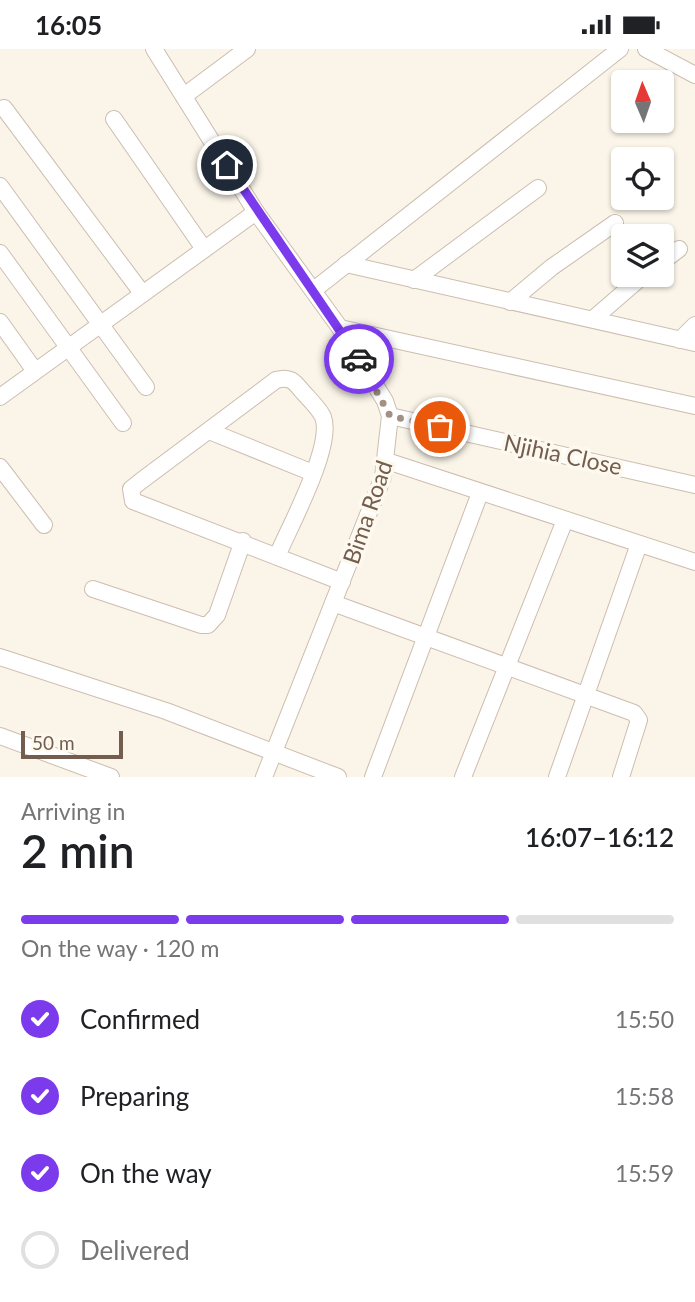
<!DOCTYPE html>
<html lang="en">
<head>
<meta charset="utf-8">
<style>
  body { margin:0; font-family:Lato,sans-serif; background:#f2f2f2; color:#202124; height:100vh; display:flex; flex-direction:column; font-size:26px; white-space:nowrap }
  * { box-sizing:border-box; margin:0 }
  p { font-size:23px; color:#757577 }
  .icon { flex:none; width:38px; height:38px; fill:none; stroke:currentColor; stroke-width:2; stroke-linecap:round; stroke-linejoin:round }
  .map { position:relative; height:728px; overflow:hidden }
  .details { display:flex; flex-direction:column; background:#fff; flex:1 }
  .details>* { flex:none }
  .needle { width:46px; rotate:358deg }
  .buttons { position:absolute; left:611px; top:21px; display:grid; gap:14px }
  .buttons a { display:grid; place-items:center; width:63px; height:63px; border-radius:7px; background:#fff; box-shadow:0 2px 5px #0004; font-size:35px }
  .scale { position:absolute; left:21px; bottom:18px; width:102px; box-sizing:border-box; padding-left:7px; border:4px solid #735d4e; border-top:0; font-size:19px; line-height:24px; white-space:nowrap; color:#735d4e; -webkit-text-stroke:5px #fef9ef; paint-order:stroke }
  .pin { position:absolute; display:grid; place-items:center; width:60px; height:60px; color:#fff; margin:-30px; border:4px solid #fff; border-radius:50%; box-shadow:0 2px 7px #0007 }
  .courier { position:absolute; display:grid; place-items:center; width:70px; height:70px; margin:-35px; border:5px solid #7c3aed; border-radius:50%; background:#fff; color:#222; box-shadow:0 2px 9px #0007 }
  .headline em { font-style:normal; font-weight:600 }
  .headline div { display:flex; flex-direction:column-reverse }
  .headline { display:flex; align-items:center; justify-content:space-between; height:119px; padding:0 21px }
  h1 { font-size:46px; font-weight:600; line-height:52px }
  .bar { display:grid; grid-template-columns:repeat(4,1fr); gap:10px 7px; align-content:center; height:84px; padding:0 21px }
  .bar i { height:9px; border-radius:5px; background:#e0e0e0 }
  .bar .on { background:#7c3aed }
  .bar p { grid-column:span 4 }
  ol { padding:0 21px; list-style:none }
  li { display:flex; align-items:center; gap:21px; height:77px }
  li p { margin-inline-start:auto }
  li .icon { padding:7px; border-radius:50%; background:#7c3aed; color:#fff; stroke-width:4 }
  li:last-child { color:#757577 }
  li i { width:38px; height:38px; border:4px solid #e0e0e0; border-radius:50% }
  .status { display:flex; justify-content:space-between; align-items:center; height:49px; padding:0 35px; background:#fff; direction:ltr }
  .status svg { height:19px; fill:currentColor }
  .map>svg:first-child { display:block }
</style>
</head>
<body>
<div class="status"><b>16:05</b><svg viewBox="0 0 49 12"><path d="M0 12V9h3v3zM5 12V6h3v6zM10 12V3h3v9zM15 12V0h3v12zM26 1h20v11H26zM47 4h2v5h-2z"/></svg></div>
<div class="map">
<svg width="695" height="728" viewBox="0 0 695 728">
  <rect width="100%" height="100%" fill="#fbf5e9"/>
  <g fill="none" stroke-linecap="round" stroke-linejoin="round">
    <g stroke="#ccbdaf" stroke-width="18">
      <g id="street">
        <polyline points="154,0 256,163 340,279 385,352 390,367 383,428 264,728"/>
        <polyline points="646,0 695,26"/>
        <polyline points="184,47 247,0"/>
        <polyline points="4,59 142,244"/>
        <polyline points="114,70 204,200"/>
        <polyline points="0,137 146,338"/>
        <polyline points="0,204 123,374"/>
        <polyline points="662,213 679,200"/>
        <polyline points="346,215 695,294"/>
        <polyline points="414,231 538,139"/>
        <polyline points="315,240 620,0"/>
        <polyline points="510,253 552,218 615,174"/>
        <polyline points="593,270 644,226"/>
        <polyline points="0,273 35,322"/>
        <polyline points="340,279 695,357"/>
        <polyline points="680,291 695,276"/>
        <polyline points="0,348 256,163"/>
        <polyline points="390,367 695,436"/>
        <polyline points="209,382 313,424"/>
        <polyline points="387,412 695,513"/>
        <polyline points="0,418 44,476"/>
        <path d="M 278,505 C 290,477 334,396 323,368 C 319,359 309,350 302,342 C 294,332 290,327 276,331 L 141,432 L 131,440 L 133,452 L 342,533"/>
        <polyline points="93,540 201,576 208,576 217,566 243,492"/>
        <polyline points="333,554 634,664 639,671 621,728"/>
        <polyline points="0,608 166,662 338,728"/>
        <polyline points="0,687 111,728"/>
        <polyline points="373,728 480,444"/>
        <polyline points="463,728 565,471"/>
        <polyline points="557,728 639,495"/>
      </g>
    </g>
    <use href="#street" stroke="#fff" stroke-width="16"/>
  </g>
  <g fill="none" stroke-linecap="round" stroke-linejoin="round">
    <polyline stroke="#a39284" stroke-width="7" stroke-dasharray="0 12.6" points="359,310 390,367 440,378"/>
    <polyline stroke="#7c3aed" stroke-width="9" points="227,116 359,310"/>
  </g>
  <g text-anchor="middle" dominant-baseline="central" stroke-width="7" stroke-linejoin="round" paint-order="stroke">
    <g font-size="23" fill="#735d4e" stroke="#fef9ef">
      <text transform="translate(563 405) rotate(12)">Njihia Close</text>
      <text transform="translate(367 463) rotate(-71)">Bima Road</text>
    </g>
  </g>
</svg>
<div class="buttons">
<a><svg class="needle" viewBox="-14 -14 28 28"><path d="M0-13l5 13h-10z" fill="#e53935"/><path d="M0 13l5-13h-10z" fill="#757577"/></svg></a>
<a><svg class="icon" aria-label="locate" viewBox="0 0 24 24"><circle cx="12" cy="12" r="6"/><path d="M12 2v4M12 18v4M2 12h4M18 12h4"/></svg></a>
<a><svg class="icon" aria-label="layers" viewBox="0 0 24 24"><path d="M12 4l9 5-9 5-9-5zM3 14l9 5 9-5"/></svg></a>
</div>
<div class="scale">50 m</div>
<div class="pin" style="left:440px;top:378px;background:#ea580c"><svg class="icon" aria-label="bag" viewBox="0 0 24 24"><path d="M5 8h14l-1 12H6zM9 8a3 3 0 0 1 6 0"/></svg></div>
<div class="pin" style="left:227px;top:116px;background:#1f2937"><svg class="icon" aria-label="home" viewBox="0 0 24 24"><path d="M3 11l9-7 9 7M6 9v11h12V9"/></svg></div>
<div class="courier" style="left:359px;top:310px"><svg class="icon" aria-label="car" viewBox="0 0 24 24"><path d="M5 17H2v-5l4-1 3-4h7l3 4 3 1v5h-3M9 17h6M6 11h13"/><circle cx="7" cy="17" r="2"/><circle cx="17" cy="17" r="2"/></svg></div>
</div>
<section class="details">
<div class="headline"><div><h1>2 min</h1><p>Arriving in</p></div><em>16:07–16:12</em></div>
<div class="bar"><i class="on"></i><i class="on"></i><i class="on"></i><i></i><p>On the way · 120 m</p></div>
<ol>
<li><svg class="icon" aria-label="check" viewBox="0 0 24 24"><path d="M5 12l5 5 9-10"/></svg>Confirmed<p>15:50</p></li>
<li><svg class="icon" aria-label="check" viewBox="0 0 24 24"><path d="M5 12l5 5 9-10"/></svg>Preparing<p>15:58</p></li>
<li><svg class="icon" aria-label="check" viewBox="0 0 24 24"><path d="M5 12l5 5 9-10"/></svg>On the way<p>15:59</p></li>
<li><i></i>Delivered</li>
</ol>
</section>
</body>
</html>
